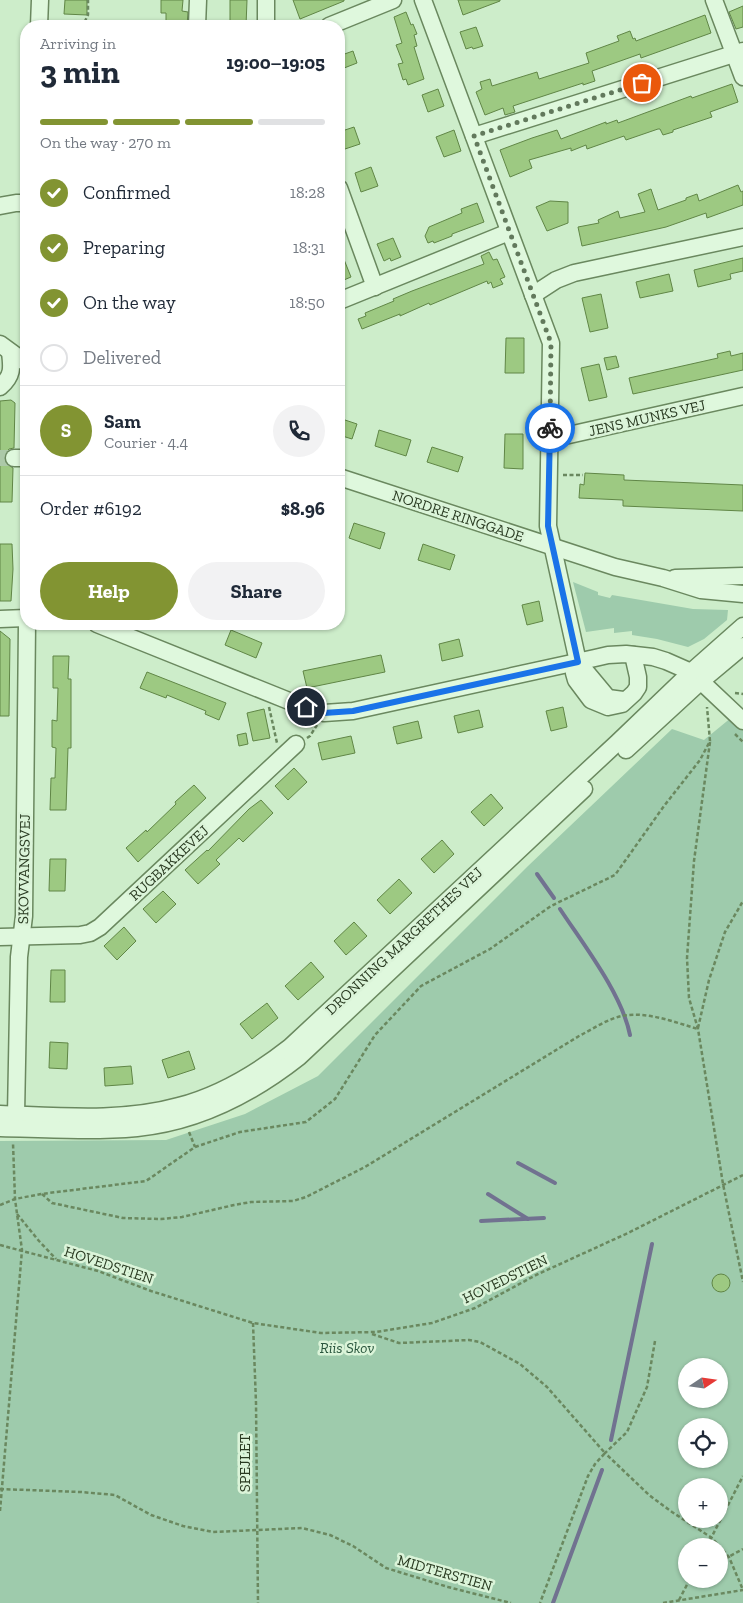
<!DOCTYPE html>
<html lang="en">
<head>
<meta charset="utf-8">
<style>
  body { margin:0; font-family:"Zilla Slab",serif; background:#f2f2f3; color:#1f2937; height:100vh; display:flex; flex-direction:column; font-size:19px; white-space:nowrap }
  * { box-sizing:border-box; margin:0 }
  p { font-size:16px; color:#747a83 }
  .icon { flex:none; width:28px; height:28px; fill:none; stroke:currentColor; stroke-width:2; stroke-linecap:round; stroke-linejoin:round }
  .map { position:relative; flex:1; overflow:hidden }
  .sheet { position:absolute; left:20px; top:20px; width:325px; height:610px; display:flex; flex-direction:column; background:#fff; border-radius:20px; box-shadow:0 1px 4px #0004 }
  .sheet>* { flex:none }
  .needle { width:32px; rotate:77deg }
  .buttons { position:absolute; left:678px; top:1358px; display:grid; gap:10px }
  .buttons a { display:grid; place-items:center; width:50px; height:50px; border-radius:50%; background:#fff; box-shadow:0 1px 4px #0004; font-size:25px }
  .pin { position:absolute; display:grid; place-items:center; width:42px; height:42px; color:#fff; margin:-21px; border:2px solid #fff; border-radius:50%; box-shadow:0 1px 5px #0007 }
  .courier { position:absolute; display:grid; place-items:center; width:50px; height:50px; margin:-25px; border:4px solid #1a73e8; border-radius:50%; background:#fff; color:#222; box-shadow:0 1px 6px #0007 }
  .headline em { font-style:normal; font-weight:700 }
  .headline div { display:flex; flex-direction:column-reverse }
  .headline { display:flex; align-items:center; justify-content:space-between; height:85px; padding:0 20px }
  h1 { font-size:32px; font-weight:700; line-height:38px }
  .bar { display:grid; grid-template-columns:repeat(4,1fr); gap:8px 5px; align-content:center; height:60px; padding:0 20px }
  .bar i { height:6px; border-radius:4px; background:#e0e1e3 }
  .bar .current { background:#829432 }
  .bar p { grid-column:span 4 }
  .line { display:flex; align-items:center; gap:12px; padding:0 20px; border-top:1px solid #e0e1e3 }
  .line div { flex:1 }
  .round { display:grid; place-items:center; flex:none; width:52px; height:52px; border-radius:26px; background:#f2f2f3 }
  ol { padding:0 20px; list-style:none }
  li { display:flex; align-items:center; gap:15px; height:55px }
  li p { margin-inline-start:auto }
  li .icon { padding:5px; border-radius:50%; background:#829432; color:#fff; stroke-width:4 }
  li:last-child { color:#747a83 }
  li i { width:28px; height:28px; border:2px solid #e0e1e3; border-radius:50% }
  .button { display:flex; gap:10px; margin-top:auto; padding:10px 20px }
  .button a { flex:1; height:58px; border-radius:30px; background:#829432; color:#fff; font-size:20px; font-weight:700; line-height:58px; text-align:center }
  .button a+a { background:#f2f2f3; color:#1f2937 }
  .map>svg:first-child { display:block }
</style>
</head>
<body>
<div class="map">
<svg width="743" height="1603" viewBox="0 0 743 1603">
  <rect width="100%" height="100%" fill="#cdedca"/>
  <g fill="#9ecbac" fill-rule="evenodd">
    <polygon points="573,582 598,592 598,595 610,598 612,595 693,609 728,610 727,620 704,639 688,647 657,639 632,635 632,631 614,633 614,628 586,632"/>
    <path d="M 743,708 L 743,1603 L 0,1603 L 0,1141 L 166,1140 L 245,1114 L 318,1076 L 528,866 L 672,729 L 704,740 ZM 686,1366 L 719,1366 L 719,1399 L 686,1399 ZM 686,1426 L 719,1426 L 719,1459 L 686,1459 ZM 686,1486 L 719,1486 L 719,1519 L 686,1519 ZM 686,1546 L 719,1546 L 719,1579 L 686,1579 Z"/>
  </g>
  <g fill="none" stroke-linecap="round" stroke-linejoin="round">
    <g stroke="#717290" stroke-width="4">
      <polyline points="537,874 554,898"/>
      <path d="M 560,909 C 583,944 622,994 630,1035"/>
      <polyline points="518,1163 555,1183"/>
      <polyline points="488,1194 528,1219"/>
      <polyline points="481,1221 544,1218"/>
      <polyline points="611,1440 652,1244"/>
      <polyline points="553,1603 602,1470"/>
    </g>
  </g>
  <g fill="#9dc982" stroke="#608646">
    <polygon points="65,0 87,0 87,15 64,14"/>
    <polygon points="161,0 183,0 182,11 188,12 187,26 166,26 166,13 161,13"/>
    <polygon points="230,0 247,0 246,26 230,25"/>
    <polygon points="293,0 344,0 344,1 300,19"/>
    <polygon points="458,0 500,0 500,1 463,15"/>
    <polygon points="743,6 743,27 736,29 729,12"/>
    <polygon points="406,12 411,25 413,24 417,34 414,35 417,46 414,47 424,79 408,85 406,79 403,80 398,64 403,63 396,45 402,43 394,17"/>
    <polygon points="705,15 711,33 641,58 640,54 592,71 595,81 583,85 583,83 513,106 515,112 505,115 503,108 485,115 476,92 482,89 480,82 490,79 492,86 537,72 539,79 589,63 586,53 619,41 617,36 630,31 633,39 635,38 636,41"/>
    <polygon points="476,27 483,46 473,49 472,47 466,49 460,32"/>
    <polygon points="353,51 357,63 339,70 339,56"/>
    <polygon points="732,84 738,102 710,112 712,117 673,130 673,132 663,135 660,129 658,129 626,140 624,136 587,149 586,145 571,151 571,148 529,160 532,168 510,177 500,150 532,138 557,130 561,139 606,122 606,124 617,120 618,123 691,96 692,98"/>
    <polygon points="438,89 444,106 428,112 422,95"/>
    <polygon points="354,127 360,144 342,150 339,139 339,132"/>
    <polygon points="454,130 461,151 444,157 436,137"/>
    <polygon points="371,167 378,186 361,192 355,173"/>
    <polygon points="738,185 741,192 743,191 743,205 707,218 706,213 666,227 582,246 578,227 599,223 598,220 618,211 620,218 645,212 638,194 651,189 658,210 686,200 686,198 697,194 699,201"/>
    <polygon points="550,201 568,202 568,223 547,231 536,207"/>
    <polygon points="477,203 484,222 452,234 452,236 434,243 433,241 428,243 425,236 429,227 462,213 461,209"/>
    <polygon points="393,238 401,257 391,261 390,258 384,261 377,244"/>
    <polygon points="339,247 351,277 339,282"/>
    <polygon points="489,252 493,260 497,259 505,277 500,279 503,284 493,288 491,282 488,284 487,281 430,305 429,303 400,316 400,314 362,329 358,319 366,316 365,313 394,301 393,299 412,291 484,264 481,256"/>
    <polygon points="743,258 743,271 730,274 731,279 698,287 694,270"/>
    <polygon points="669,274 673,291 640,298 636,282"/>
    <polygon points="601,294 608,328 590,332 582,298"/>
    <polygon points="506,338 524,338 524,373 505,373"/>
    <polygon points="730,351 731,356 743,353 743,370 633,394 629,378 718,358 717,354"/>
    <polygon points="616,356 619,367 607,370 604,358"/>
    <polygon points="599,364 607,397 589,401 581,368"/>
    <polygon points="11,400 15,403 14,448 9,449 6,453 4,458 6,463 13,468 12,502 0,502 0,401"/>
    <polygon points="339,418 357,424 352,439 339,435"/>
    <polygon points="379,430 411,440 406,456 375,446"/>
    <polygon points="505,434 523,434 523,469 504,468"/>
    <polygon points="432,447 463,457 458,472 427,462"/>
    <polygon points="585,473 624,475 624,480 743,485 743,511 623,506 623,500 579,498 580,484 584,485"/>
    <polygon points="354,523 385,533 380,549 349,538"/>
    <polygon points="0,544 12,544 13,569 11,601 0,601"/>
    <polygon points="423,544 455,555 450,570 418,560"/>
    <polygon points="539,601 543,621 527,625 522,605"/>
    <polygon points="231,630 262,643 256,658 225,645"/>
    <polygon points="0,631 10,639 9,716 0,716"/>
    <polygon points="459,639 463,656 442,661 439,644"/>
    <polygon points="381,655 385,672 307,688 303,671"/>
    <polygon points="53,656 69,656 68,679 71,679 71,748 68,748 66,810 50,810 51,778 55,778 56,748 52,747 52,720 57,721 58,688 53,688"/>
    <polygon points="147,672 226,703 219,720 205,714 206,711 167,695 166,698 140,688"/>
    <polygon points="563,707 567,727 551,731 546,711"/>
    <polygon points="264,709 270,738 253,741 247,713"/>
    <polygon points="479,710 483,727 458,733 454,716"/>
    <polygon points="418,721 422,738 397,744 393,727"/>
    <polygon points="246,733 248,744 239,746 237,735"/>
    <polygon points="351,736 355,753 322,760 318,743"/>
    <polygon points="294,768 307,782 288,800 275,786"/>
    <polygon points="194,785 206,798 138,862 126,848 146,830 147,832 176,804 175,802"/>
    <polygon points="491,794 503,808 484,826 471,812"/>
    <polygon points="261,800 273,813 243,842 239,838 216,860 220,864 198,884 185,870 207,850 208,851 249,809"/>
    <polygon points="442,840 454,854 434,873 421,859"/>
    <polygon points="50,859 66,859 65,891 49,891"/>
    <polygon points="399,879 412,893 390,914 377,900"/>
    <polygon points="163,891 176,904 156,923 143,909"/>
    <polygon points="354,922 367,936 346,955 334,941"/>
    <polygon points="124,927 136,941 117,960 104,946"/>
    <polygon points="311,962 324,977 298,1000 285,986"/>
    <polygon points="51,970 65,970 65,1002 50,1002"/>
    <polygon points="267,1003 278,1018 252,1039 240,1024"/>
    <polygon points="50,1042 68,1043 67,1069 49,1068"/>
    <polygon points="189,1051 195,1069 168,1078 162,1060"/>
    <polygon points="131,1066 133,1084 105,1086 104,1068"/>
    <circle cx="721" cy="1283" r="9"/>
  </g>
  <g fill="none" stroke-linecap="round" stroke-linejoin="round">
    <polyline stroke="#acc9a8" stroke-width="16" stroke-dasharray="16 8" stroke-linecap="butt" points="0,458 14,458"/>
    <g stroke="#6a885f" stroke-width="19">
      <g id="minor">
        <polyline points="266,0 266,26"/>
        <polyline points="423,0 551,343 548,526 578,662"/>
        <polyline points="714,0 743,77"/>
        <polyline points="39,26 40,0"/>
        <polyline points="197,26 198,0"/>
        <polyline points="329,26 393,0"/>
        <polyline points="474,136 743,51"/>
        <polyline points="339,188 375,287"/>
        <polyline points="0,206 16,203 26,203"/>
        <polyline points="533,295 556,280 574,273 743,237"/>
        <polyline points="339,301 509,232"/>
        <polyline points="0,344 26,363"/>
        <path d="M 0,387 C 13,376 12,368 10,352"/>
        <polyline points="550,437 560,437 743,396"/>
        <polyline points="14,458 26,458"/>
        <polyline points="339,477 615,567 663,578 701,590 743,594"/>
        <polyline points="675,578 743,576"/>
        <polyline points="0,619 26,618"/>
        <polyline points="97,624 289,701 324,713 353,711 595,658 608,655 626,654 653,657 666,661 691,672 743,721"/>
        <polyline points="578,662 574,673 576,680 591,700 608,707 622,704 634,693 638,687 638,677 633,655"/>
        <polyline points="578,662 608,698 623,700"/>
        <polyline points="626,750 700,682 743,646"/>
        <polyline points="0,937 80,935 90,933 100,927 296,744"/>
        <path d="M 0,1114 C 59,1116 122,1122 179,1106 C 221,1095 257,1073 290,1047 L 618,742 L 691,672 L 743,626"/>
        <polyline points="16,1115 19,957 24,916 27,624"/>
        <path d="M 0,1128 C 45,1129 92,1132 137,1128 C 198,1122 252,1094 299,1057 L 584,789"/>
      </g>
    </g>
    <g stroke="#6a885f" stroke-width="2.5" stroke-dasharray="4 2.5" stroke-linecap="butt">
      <polyline points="72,26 85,21 88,15 88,0"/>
      <polyline points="563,475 583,475"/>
      <polyline points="735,693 743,694"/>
      <polyline points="269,707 277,743"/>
      <polyline points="735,734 743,742"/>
      <polyline points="307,738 310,736 317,725"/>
      <polyline points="710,742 694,861 687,958 689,998 698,1029 723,1184 743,1282"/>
      <polyline points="698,1028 709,980 725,932 743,901"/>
      <polyline points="189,1132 195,1147"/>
      <path d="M 42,1194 L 52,1203 L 123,1218 L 161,1219 L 182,1217 L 234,1205 L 251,1202 L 293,1201 L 306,1197 L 365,1167 L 579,1036 C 593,1029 607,1019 622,1016 C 647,1011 674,1022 698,1029"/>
      <polyline points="0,1205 15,1199 41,1194 146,1181 195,1147 240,1132 306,1122 335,1099 375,1035 421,986 490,949 551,906 615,875 664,806 700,760 710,741 707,707"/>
      <polyline points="17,1214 39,1241 56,1259"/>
      <polyline points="0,1245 98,1271 151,1291 253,1323 321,1333 376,1332 432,1323 475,1308 536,1275 628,1233 743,1175"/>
      <polyline points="253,1323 256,1403 258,1603"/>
      <polyline points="372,1334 399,1343 469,1340 480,1342 520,1364 547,1387 605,1453 595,1464 588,1476 540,1603"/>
      <polyline points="655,1341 647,1387 627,1432 605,1453 649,1495 672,1512 712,1538 729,1557 743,1590"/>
      <polyline points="0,1489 81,1492 115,1495 151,1515 183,1526 213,1532 302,1528 330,1535 353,1546 386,1568 448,1587 511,1603"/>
      <polyline points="0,1511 22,1250 15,1199 13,1143"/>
      <polyline points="707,1546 743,1476"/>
      <polyline points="719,1562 743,1549"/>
      <polyline points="679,1600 690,1579"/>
      <polyline points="663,1603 743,1590"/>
    </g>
    <use href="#minor" stroke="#dff8dd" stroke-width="16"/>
  </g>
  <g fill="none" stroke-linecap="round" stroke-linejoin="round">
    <polyline stroke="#62795c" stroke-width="5" stroke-dasharray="0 9" points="550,428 551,343 474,136 642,83"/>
    <polyline stroke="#1a73e8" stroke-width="6" points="306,707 324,713 353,711 578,662 548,526 550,428"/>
  </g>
  <g text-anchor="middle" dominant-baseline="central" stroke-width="5" stroke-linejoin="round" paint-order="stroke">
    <g font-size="15" fill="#293a21" stroke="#dbf4d9">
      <text transform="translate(647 418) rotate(-13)">JENS MUNKS VEJ</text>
      <text transform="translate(458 516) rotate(18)">NORDRE RINGGADE</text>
      <text transform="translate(169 863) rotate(-43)">RUGBAKKEVEJ</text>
      <text transform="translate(24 869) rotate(-89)">SKOVVANGSVEJ</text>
      <text transform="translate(404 941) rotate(-43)">DRONNING MARGRETHES VEJ</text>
      <text transform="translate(109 1265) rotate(18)">HOVEDSTIEN</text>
      <text transform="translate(505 1279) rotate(-26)">HOVEDSTIEN</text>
      <text transform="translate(245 1463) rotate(-90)">SPEJLET</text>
      <text transform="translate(445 1573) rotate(16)">MIDTERSTIEN</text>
    </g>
    <g font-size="15" font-style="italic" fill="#29553d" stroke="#dbf4d9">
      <text x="347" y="1348">Riis Skov</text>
    </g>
  </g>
</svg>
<div class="buttons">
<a><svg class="needle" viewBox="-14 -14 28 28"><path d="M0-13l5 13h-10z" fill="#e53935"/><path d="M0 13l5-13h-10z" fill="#747a83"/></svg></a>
<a><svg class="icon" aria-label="locate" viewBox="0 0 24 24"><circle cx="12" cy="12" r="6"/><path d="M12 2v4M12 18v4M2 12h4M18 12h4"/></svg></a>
<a>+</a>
<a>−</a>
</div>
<div class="pin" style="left:642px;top:83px;background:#ea580c"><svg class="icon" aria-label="bag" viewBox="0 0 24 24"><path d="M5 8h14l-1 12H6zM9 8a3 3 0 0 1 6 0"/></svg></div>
<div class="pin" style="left:306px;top:707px;background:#1f2937"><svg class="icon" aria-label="home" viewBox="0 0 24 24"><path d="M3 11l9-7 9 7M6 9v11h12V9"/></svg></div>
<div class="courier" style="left:550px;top:428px"><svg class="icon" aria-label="bike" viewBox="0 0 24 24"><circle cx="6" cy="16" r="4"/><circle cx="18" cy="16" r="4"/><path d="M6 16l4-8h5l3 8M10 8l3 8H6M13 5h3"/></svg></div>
<section class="sheet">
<div class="headline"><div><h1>3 min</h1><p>Arriving in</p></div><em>19:00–19:05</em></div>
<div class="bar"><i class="current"></i><i class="current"></i><i class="current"></i><i></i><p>On the way · 270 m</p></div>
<ol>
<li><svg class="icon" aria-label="check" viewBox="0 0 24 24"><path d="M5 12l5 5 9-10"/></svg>Confirmed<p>18:28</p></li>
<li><svg class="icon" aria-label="check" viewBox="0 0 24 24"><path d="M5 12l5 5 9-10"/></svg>Preparing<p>18:31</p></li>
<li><svg class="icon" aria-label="check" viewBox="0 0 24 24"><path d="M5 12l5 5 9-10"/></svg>On the way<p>18:50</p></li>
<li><i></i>Delivered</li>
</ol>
<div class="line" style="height:90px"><b class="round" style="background:#829432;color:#fff">S</b><div><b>Sam</b><p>Courier · 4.4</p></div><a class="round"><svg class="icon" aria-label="phone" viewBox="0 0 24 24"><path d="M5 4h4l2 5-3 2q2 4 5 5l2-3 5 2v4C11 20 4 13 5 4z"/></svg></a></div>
<div class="line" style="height:65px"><div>Order #6192</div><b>$8.96</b></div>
<div class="button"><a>Help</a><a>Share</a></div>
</section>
</div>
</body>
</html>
